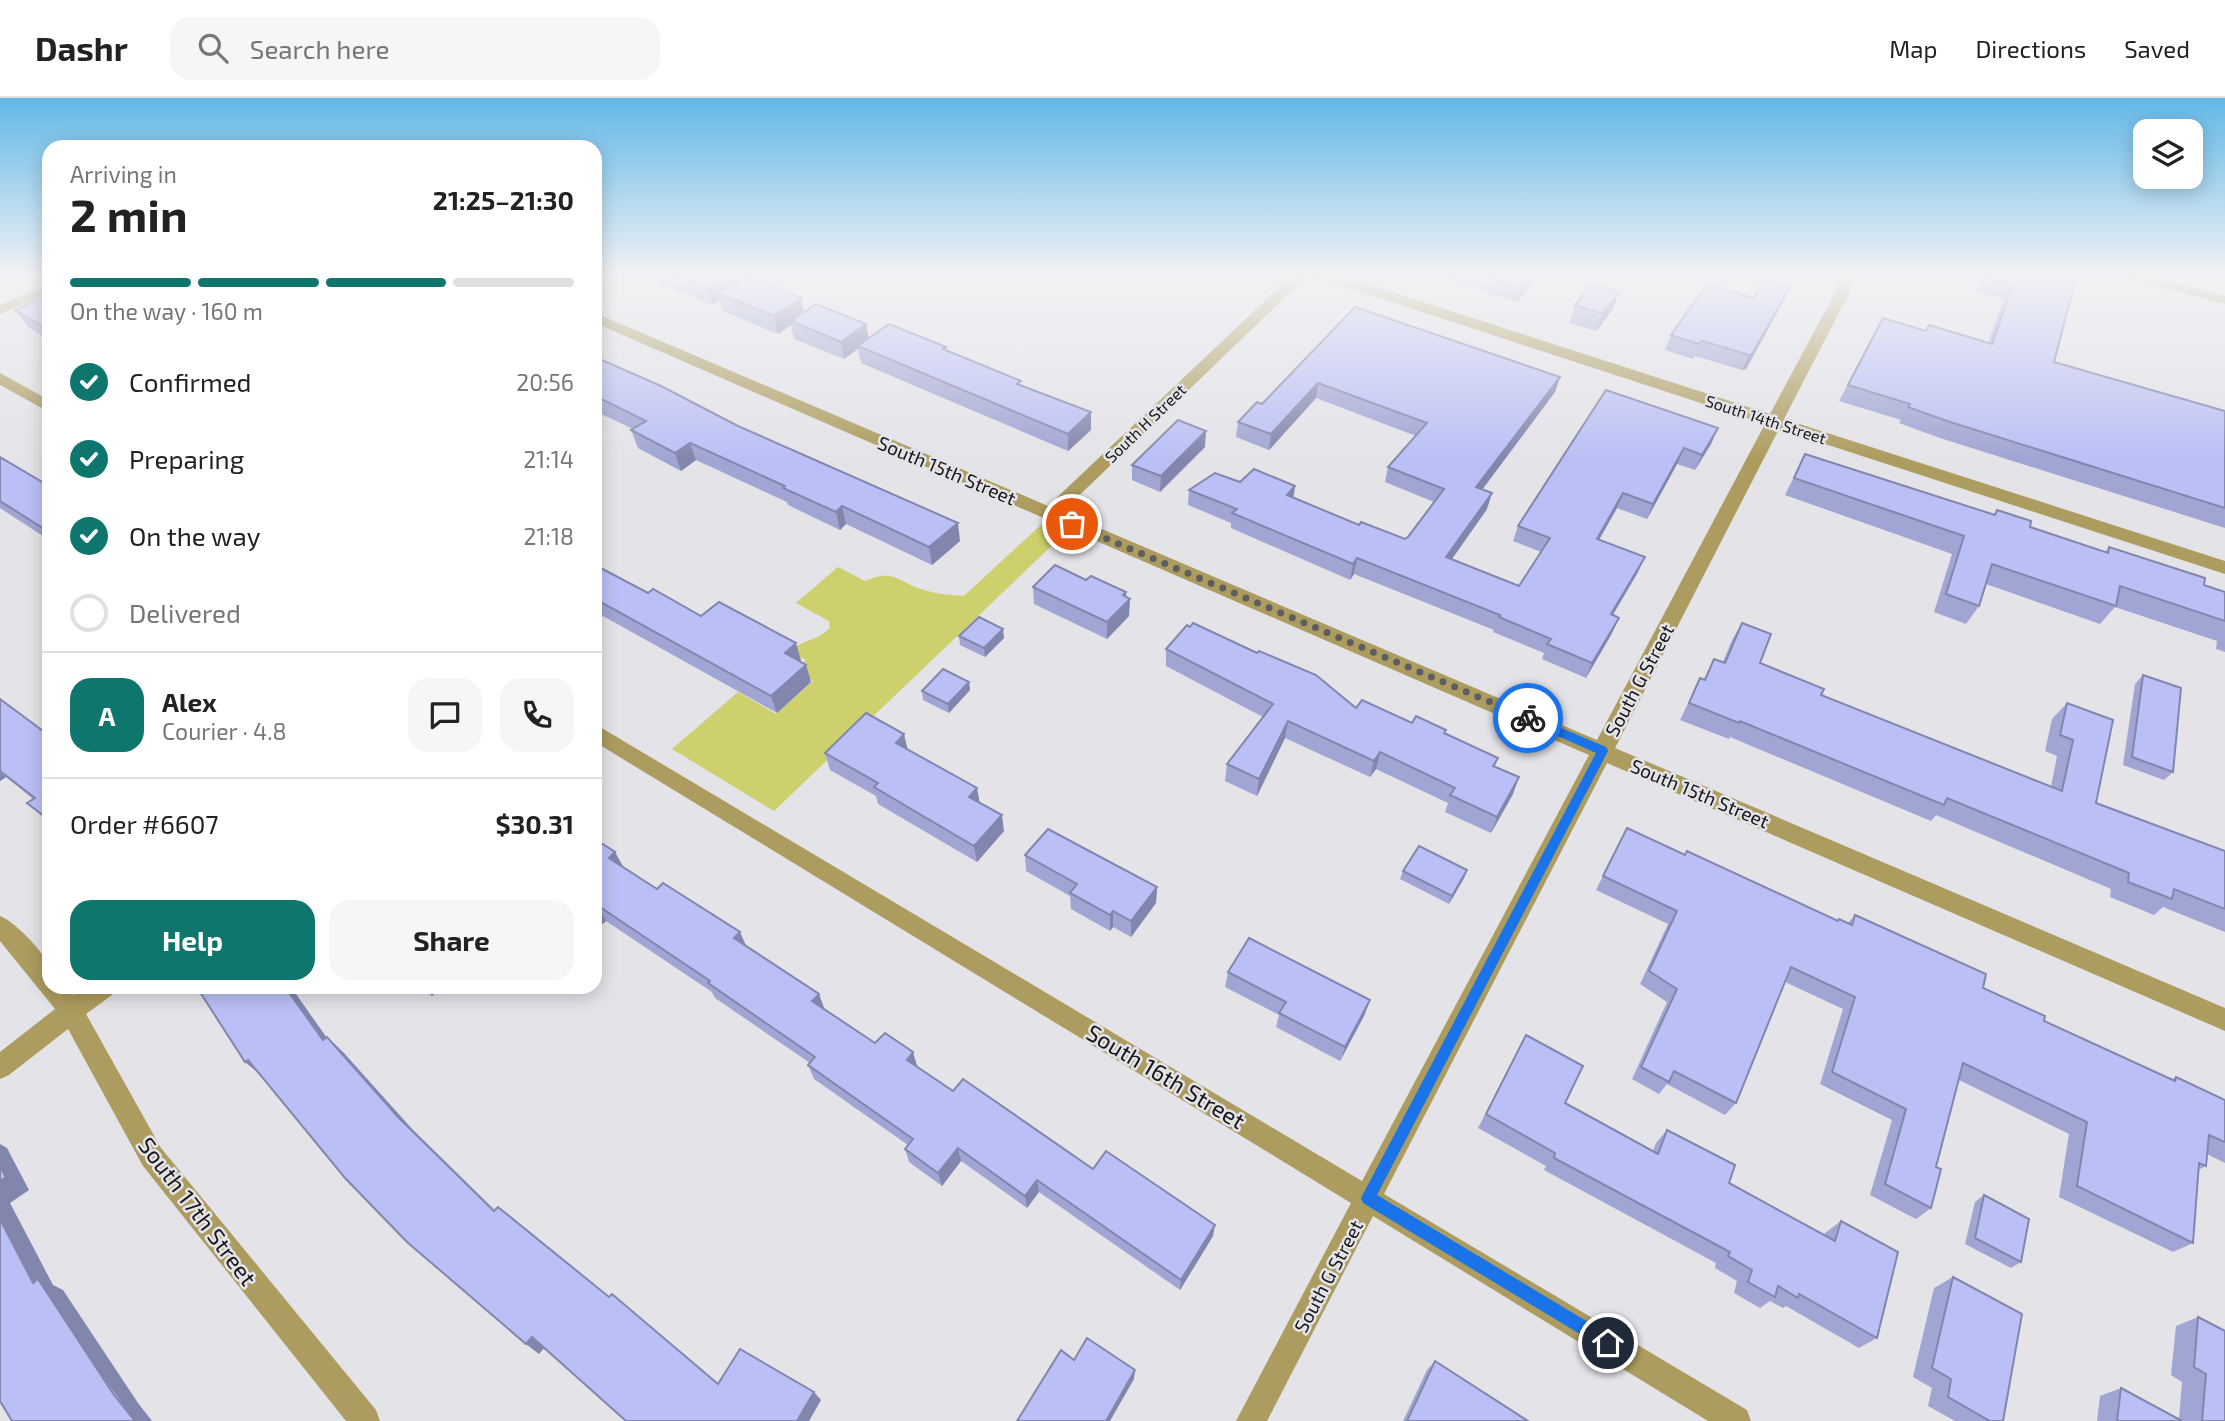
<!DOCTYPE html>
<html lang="en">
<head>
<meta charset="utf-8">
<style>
  body { margin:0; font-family:"Exo 2",sans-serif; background:#f6f6f6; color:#222; height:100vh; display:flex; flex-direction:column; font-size:26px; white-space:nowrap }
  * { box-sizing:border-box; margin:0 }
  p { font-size:23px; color:#767676 }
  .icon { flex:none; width:38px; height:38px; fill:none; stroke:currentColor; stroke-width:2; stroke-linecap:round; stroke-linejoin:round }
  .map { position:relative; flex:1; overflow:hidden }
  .sheet { position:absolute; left:42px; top:42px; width:560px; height:854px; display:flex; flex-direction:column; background:#fff; border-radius:21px; box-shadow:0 4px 18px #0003 }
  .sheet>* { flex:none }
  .buttons { position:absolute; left:2133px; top:21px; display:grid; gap:14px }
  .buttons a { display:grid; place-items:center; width:70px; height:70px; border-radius:14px; background:#fff; box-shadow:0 4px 18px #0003; font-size:35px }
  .pin { position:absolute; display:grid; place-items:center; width:60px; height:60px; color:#fff; margin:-30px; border:4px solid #fff; border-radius:50%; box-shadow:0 2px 7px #0007 }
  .courier { position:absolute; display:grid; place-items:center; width:70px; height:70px; margin:-35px; border:5px solid #1a73e8; border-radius:50%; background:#fff; color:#222; box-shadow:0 2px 9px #0007 }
  .headline em { font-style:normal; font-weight:700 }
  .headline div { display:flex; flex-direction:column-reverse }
  .headline { display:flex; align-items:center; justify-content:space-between; height:119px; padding:0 28px }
  h1 { font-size:46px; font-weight:700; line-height:52px }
  .bar { display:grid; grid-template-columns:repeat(4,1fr); gap:10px 7px; align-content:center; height:84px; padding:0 28px }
  .bar i { height:9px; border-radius:5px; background:#e0e0e0 }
  .bar .selected { background:#0f766e }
  .bar p { grid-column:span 4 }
  .line { display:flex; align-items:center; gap:18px; padding:0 28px; border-top:2px solid #e0e0e0 }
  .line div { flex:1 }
  .round { display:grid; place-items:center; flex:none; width:74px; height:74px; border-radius:21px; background:#f6f6f6 }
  ol { padding:0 28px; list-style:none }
  li { display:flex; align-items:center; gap:21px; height:77px }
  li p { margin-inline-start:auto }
  li .icon { padding:7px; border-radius:50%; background:#0f766e; color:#fff; stroke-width:4 }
  li:last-child { color:#767676 }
  li i { width:38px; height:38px; border:4px solid #e0e0e0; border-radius:50% }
  .primary-button { display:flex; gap:14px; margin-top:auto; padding:14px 28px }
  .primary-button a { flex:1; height:80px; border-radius:21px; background:#0f766e; color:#fff; font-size:28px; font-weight:700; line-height:80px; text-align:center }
  .primary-button a+a { background:#f6f6f6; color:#222 }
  header { display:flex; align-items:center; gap:42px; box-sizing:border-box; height:98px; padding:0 35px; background:#fff; border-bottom:2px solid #e0e0e0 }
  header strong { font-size:33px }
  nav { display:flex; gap:38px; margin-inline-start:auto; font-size:24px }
  .search { width:490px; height:63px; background:#f6f6f6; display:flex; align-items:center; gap:18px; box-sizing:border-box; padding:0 24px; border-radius:21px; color:#767676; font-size:26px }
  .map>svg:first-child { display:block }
</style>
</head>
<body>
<header>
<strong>Dashr</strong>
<div class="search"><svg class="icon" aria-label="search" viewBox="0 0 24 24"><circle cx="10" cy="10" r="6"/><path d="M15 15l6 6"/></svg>Search here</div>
<nav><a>Map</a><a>Directions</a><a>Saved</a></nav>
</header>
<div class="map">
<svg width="2225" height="1323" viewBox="0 0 2225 1323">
  <rect width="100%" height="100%" fill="#e3e3e8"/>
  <path fill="#cdd06d" d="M 1043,425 L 1065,435 L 774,713 L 672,651 L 738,594 L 776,616 L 813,583 L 795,572 L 806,562 L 789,553 C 802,542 817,543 830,530 L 829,523 L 796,505 L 838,469 L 865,483 C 895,470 897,484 924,492 C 936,496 951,497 964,498 Z"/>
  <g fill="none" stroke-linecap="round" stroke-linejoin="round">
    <g fill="#ad9c5f" fill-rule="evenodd">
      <path d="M 1293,176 L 1325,176 L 1361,184 L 1770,316 L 1845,176 L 1859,176 L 1784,321 L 2225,463 L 2225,476 L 1779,331 L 1615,650 L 2225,910 L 2225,933 L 1607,665 L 1384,1096 L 1747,1312 L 1751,1323 L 1708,1323 L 1373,1118 L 1267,1323 L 1236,1323 L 1351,1105 L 595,644 L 595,626 L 1362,1083 L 1589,657 L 595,225 L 595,216 L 600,217 L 1048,408 ZM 1305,180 L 1352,191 L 1765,326 L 1597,642 L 1062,414 Z"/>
      <polygon points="2117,176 2141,176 2225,198 2225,206 2119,179"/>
      <polygon points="49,186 49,195 0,216 0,207"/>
      <polygon points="0,275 49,302 49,314 0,287"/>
      <path d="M 0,818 C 14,823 42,852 48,866 C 51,872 49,883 49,889 L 67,889 L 74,897 L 85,889 L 115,889 L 112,897 L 86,916 L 161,1050 L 376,1312 L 380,1323 L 346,1323 L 143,1068 L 68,931 L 9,977 L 0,981 L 0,954 L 55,911 L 0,843 Z"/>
    </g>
  </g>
  <g fill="#a0a5d3">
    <polygon points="658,176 739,176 740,182 801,200 804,214 866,226 869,240 946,249 946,253 1021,287 1091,314 1091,332 1068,353 861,265 858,251 844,261 794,241 791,227 778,236 723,213 720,202 712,207 661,186"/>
    <polygon points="1434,176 1541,176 1517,204 1486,195 1487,193"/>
    <polygon points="1980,176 2077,176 2054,264 2225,313 2225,430 1937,339 1899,325 1901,322 1839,303 1883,220 1925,233 1929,227 1988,245 2004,201 1976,194 1979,188 1975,187"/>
    <polygon points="49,196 49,242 28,229 15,212"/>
    <polygon points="1753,200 1783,204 1746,271 1742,272 1695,258 1693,261 1665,252 1671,237"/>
    <polygon points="1575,207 1613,211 1596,233 1569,225"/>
    <polygon points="1355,209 1560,279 1555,294 1482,392 1487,411 1452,461 1519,488 1541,454 1513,443 1518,428 1718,330 1711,346 1695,372 1677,366 1647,421 1617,410 1599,441 1638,474 1613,517 1619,520 1612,535 1586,580 1542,561 1544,555 1493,534 1494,532 1354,476 1350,482 1231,430 1231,425 1188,407 1189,392 1240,384 1294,400 1359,427 1405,441 1434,404 1385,384 1388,369 1416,338 1316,300 1269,352 1236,339 1238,324 1262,306"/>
    <polygon points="595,259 960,443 932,467 846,426 840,432 788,407 787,404 696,362 681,373 638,350 631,332 633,331 595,313"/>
    <polygon points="1205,349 1160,394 1132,382 1132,367"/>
    <polygon points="1805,356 1993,417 1997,412 2030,429 2105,454 2109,449 2204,487 2225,494 2225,554 2216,551 2217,543 2115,509 2100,526 1986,486 1979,508 1966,526 1934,514 1952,456 1785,397"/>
    <polygon points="0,359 49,388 49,442 0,410"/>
    <polygon points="595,467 648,495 801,562 800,563 811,584 777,615 603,518 597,523 595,522"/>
    <polygon points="1086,482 1126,494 1129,518 1107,541 1034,506 1033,489"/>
    <polygon points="1742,525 1760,565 1821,597 2051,689 2057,658 2045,653 2052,621 2067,605 2096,705 2225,753 2225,834 2163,809 2154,817 2110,799 2111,791 1936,717 1931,723 1730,639 1729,641 1680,622 1700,580 1704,581 1714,561 1723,564 1732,542"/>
    <polygon points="959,538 1004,540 985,559 960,547"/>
    <polygon points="1166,551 1356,610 1446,632 1444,636 1498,660 1495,668 1513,696 1491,735 1445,714 1448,705 1376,671 1370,679 1285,640 1257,698 1225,683 1227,666 1263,619 1166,568"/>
    <polygon points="2143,577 2173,674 2164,682 2123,667 2135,586"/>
    <polygon points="969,584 970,592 949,615 923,602 922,593"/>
    <polygon points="0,601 49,638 49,724 27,705 33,701 6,679 0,683"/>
    <polygon points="908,651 979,704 1004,733 977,764 878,706 876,698 830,672 825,655"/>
    <polygon points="1627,730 1684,757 1837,823 1839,821 1848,825 1855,817 1983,890 2044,923 2172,981 2176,979 2225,1002 2225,1065 2207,1056 2206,1068 2198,1072 2193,1145 2173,1154 2059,1099 2069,1036 1959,982 1936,1069 1931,1110 1916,1121 1870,1097 1892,1022 1820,986 1843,911 1785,884 1736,1005 1725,1017 1667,986 1659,996 1632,981 1667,904 1640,886 1668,826 1596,792"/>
    <polygon points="595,741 623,769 819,896 824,911 875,945 913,954 917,969 953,993 1213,1138 1180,1192 1039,1094 1027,1110 961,1063 942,1088 909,1064 905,1051 908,1047 814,981 808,967 810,965 715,900 712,894 606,823 599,829 595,826"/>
    <polygon points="1025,757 1157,789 1156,805 1131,839 1113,829 1110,833 1071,811 1070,798 1026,773"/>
    <polygon points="1467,772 1464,780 1449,806 1400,781 1403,773"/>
    <polygon points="1228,874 1365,916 1340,963 1276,929 1279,917 1225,889"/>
    <polygon points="420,889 440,889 432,898"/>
    <polygon points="1526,937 1565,1005 1653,1053 1656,1045 1667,1032 1729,1085 1824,1138 1825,1135 1841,1123 1877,1240 1859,1250 1786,1208 1783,1210 1770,1203 1760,1210 1734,1195 1737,1183 1715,1170 1716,1165 1544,1072 1546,1068 1478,1030"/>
    <polygon points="1984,1097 2021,1164 2011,1170 1965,1146 1975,1104"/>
    <polygon points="1953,1179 2003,1323 1955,1323 1928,1308 1932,1290 1913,1279 1934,1190"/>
    <polygon points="2198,1219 2225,1323 2097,1323 2100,1298 2121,1290 2179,1321 2182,1284 2171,1277 2176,1228"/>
    <polygon points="1435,1263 1528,1323 1403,1323 1427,1272"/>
  </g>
  <g fill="#8286ac">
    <polygon points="729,176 739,176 742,188 718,195 720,202 712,207 707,189"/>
    <polygon points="1532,176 1541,176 1517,204 1521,189"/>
    <polygon points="1790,189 1783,204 1746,271 1742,272 1749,257"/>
    <polygon points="1619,194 1613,211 1596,233 1602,216"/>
    <polygon points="801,200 805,218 791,223 791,227 778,236 774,218"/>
    <polygon points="866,226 869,243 858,248 858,251 844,261 841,244"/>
    <polygon points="1560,279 1555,294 1472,405 1476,389"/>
    <polygon points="1318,285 1316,300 1269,352 1271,336"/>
    <polygon points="1091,314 1091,332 1068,353 1068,336"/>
    <polygon points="1718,330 1711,346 1695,372 1702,357"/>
    <polygon points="1206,333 1205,349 1160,394 1161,378"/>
    <polygon points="690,345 696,362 681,373 675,355"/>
    <polygon points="1684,350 1677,366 1647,421 1653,406"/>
    <polygon points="1295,388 1293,403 1287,397"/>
    <polygon points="1492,395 1487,411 1442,475 1446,459"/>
    <polygon points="1623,395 1617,410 1591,456 1597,441"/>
    <polygon points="842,408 846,426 840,432 836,414"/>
    <polygon points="958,425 960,443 932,467 929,449"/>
    <polygon points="1645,459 1638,474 1604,531 1611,516"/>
    <polygon points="1357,460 1354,476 1350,482 1353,466"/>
    <polygon points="1126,494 1126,504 1130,501 1129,518 1107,541 1107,524"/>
    <polygon points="595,500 603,518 597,523 595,519"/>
    <polygon points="1619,520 1612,535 1586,580 1592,565"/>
    <polygon points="1003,531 1004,540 985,559 984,550"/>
    <polygon points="796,545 801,562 790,573 785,555"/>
    <polygon points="806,567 811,584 777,615 771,598"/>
    <polygon points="969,584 970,592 949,615 948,606"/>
    <polygon points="1288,623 1285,640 1257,698 1259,681"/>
    <polygon points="904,636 908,653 896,645"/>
    <polygon points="1380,654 1376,671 1370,679 1374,663"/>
    <polygon points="0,675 6,679 0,683"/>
    <polygon points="1519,679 1513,696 1491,735 1497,719"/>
    <polygon points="977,690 980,706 969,699"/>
    <polygon points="1002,717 1004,733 977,764 974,748"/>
    <polygon points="615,754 624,770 609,760"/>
    <polygon points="1467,772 1464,780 1449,806 1452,798"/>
    <polygon points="1157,789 1156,805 1131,839 1131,823"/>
    <polygon points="597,807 606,823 599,829 595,822 595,809"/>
    <polygon points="1113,813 1113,829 1110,833 1110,817"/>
    <polygon points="740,834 747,850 734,840"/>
    <polygon points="285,889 291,889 339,957 323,942"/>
    <polygon points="423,889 440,889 432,898"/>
    <polygon points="819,896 824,910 818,917 812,903"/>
    <polygon points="1370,902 1365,916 1340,963 1345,949"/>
    <polygon points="327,939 343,954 413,1032 508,1125 398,1019"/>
    <polygon points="913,954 917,968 911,976 907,962"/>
    <polygon points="248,962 262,978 245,964"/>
    <polygon points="0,1046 7,1050 29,1092 10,1105 53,1187 63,1192 138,1305 152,1323 135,1323 33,1185 0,1121"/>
    <polygon points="958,1050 961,1063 942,1088 938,1075"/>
    <polygon points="1037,1082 1039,1094 1027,1110 1025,1098"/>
    <polygon points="1215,1127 1213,1138 1180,1192 1181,1182"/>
    <polygon points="532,1239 545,1249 539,1256 526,1246"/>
    <polygon points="1135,1272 1134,1281 1110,1323 1106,1323"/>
    <polygon points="814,1294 821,1302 809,1323 797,1323"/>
  </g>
  <g fill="#bac0f5" stroke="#8286ac" stroke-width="2">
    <polygon points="674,176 729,176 707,189"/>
    <polygon points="1488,176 1532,176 1521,189 1490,179 1492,177"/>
    <polygon points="1986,176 2077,176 2054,264 2225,313 2225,410 1947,323 1908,309 1910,306 1848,287 1883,220 1926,233 1929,227 1992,246 2013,186 1985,178"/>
    <polygon points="746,178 801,200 774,218 718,195"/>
    <polygon points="1765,182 1790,189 1752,256 1749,257 1702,243 1699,246 1671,237 1707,186 1753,200"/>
    <polygon points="1592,186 1619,194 1602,216 1575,207"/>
    <polygon points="49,196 49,232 15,212"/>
    <polygon points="816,206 866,226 841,244 791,223"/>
    <polygon points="1355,209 1560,279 1476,389 1492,395 1446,459 1519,488 1550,440 1518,428 1606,292 1718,330 1702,357 1684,350 1653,406 1623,395 1597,441 1645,459 1611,516 1619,520 1592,565 1547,546 1551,541 1499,519 1500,517 1357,460 1353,466 1232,415 1237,411 1189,392 1215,375 1240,384 1254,371 1295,388 1287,397 1359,427 1361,424 1405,441 1408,439 1444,391 1388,369 1427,325 1318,285 1271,336 1238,324 1257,304 1262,306"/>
    <polygon points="889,226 946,249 943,251 1021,283 1017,286 1091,314 1068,336 858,248"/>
    <polygon points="595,259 661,288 738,328 958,425 929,449 842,408 836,414 783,390 785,388 690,345 675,355 631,332 646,323 595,298"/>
    <polygon points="1178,322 1206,333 1161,378 1132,367"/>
    <polygon points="1805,356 1995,417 1997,412 2031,423 2030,429 2108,455 2109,449 2205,480 2204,487 2225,494 2225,523 2120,488 2116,508 1992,466 1979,508 1946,496 1964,438 1794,380"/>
    <polygon points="0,359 49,388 49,434 0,403"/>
    <polygon points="595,467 648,495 653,491 701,518 719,504 796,545 785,555 806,567 771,598 595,501"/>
    <polygon points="1055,467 1086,482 1091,478 1126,494 1123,497 1130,501 1107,524 1033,489"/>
    <polygon points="979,519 1003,531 984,550 959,538"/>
    <polygon points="1193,525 1257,555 1259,553 1316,577 1356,610 1362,602 1412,625 1416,618 1446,632 1444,635 1498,660 1493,668 1519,679 1497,719 1450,697 1455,690 1380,654 1374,663 1288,623 1259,681 1227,666 1273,606 1166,551 1187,527 1190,529"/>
    <polygon points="1742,525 1771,536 1760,565 1824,591 1821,597 2062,693 2073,642 2060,637 2067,605 2113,622 2096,705 2225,753 2225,811 2174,791 2172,801 2128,784 2129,775 1947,700 1944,707 1740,623 1739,625 1689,605 1700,580 1705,582 1714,561 1725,565"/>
    <polygon points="943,571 969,584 948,606 922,593"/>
    <polygon points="2143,577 2181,590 2173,674 2132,659"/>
    <polygon points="0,601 47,636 44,638 49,642 49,722 27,705 35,700 0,673"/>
    <polygon points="866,615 904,636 896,645 977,690 969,699 1002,717 974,748 874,689 878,685 825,655"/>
    <polygon points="1627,730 1685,757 1687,753 1838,823 1839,821 1852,827 1855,817 1986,876 1983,890 2045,918 2044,923 2175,983 2176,979 2225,1002 2225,1044 2209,1037 2206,1068 2199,1065 2193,1145 2077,1088 2087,1024 1963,965 1936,1069 1941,1071 1931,1110 1885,1086 1906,1011 1832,974 1855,899 1791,869 1736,1005 1674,973 1669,984 1641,969 1677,891 1649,873 1677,813 1603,778"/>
    <polygon points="1048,731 1157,789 1131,823 1113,813 1110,817 1070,795 1077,786 1025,757"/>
    <polygon points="595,741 615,754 609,760 657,791 663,785 740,834 734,840 819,896 812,903 875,945 885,935 913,954 907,962 953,993 963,981 1093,1071 1106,1053 1215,1127 1181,1182 1037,1082 1025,1098 958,1050 938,1075 905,1051 913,1041 808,967 815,959 708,885 710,883 597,807 595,809"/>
    <polygon points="1419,748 1467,772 1452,798 1403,773"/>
    <polygon points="1249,840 1370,902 1345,949 1279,915 1286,904 1228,874"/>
    <polygon points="202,889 285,889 323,942 327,939 398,1019 494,1113 498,1109 609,1199 612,1196 718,1286 740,1251 814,1294 797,1323 626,1323 532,1239 526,1246 407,1144 345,1080 248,962 245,964 198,891"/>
    <polygon points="1526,937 1583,968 1565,1005 1658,1056 1667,1032 1735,1067 1729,1085 1835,1143 1841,1123 1898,1154 1877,1240 1799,1196 1798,1200 1778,1188 1775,1199 1748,1184 1752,1172 1728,1158 1730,1154 1554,1060 1555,1055 1486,1016"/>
    <polygon points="0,1069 6,1079 0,1083"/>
    <polygon points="1984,1097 2029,1121 2021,1164 1975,1140"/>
    <polygon points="0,1121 33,1185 38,1181 114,1297 135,1323 12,1323 0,1303"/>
    <polygon points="1953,1179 2022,1216 2003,1323 1990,1323 1948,1299 1951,1281 1932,1270"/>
    <polygon points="2198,1219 2225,1233 2225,1323 2202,1323 2206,1276 2194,1269"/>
    <polygon points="1087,1240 1135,1272 1106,1323 1017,1323 1061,1252 1074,1262"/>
    <polygon points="1435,1263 1528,1323 1407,1323"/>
    <polygon points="2121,1290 2182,1323 2117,1323"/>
  </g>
  <linearGradient id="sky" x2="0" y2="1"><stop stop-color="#62b8e7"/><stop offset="0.49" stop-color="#f2f2f5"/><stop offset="1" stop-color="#f2f2f5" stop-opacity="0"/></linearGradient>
  <rect width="2225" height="361" fill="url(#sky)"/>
  <polygon fill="#1a73e8" points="1528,616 1606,649 1608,653 1377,1097 1613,1239 1615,1245 1613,1251 1608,1253 1363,1105 1361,1100 1596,655 1524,623 1524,617"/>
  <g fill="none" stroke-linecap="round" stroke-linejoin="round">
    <polyline stroke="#5e5e61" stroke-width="7" stroke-dasharray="0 12.6" points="1072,426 1528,620"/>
  </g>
  <g text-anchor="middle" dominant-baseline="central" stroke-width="5" stroke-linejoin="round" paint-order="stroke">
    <g font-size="16" fill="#161618" stroke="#e3e3e8">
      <text transform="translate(1766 321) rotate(18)">South 14th Street</text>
      <text transform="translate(1145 325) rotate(-44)">South H Street</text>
    </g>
    <g font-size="19" fill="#161618" stroke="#e3e3e8">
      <text transform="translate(947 372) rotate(23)">South 15th Street</text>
      <text transform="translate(1639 582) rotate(-62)">South G Street</text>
      <text transform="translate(1700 695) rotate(23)">South 15th Street</text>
      <text transform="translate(1328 1178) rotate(-62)">South G Street</text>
    </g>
    <g font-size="23" fill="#161618" stroke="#e3e3e8">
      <text transform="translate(1166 978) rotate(31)">South 16th Street</text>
      <text transform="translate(198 1113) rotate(53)">South 17th Street</text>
    </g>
  </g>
</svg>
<div class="buttons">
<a><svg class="icon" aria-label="layers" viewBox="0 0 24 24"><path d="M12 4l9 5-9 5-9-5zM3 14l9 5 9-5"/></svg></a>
</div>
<div class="pin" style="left:1072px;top:426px;background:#ea580c"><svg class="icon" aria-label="bag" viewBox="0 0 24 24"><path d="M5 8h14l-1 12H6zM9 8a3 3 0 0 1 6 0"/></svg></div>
<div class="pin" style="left:1608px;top:1245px;background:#1f2937"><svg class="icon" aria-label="home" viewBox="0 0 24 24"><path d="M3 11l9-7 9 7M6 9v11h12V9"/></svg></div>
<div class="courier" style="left:1528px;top:620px"><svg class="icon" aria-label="bike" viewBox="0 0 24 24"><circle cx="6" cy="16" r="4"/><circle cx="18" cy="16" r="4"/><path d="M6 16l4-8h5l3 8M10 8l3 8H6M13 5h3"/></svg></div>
<section class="sheet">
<div class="headline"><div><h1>2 min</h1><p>Arriving in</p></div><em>21:25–21:30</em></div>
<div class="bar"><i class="selected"></i><i class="selected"></i><i class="selected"></i><i></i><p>On the way · 160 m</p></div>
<ol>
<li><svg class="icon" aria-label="check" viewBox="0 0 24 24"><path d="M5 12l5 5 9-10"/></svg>Confirmed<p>20:56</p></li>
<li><svg class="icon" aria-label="check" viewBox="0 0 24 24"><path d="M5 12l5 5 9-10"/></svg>Preparing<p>21:14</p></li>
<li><svg class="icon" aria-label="check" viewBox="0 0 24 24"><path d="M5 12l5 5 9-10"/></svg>On the way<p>21:18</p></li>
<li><i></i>Delivered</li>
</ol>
<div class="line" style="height:126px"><b class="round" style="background:#0f766e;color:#fff">A</b><div><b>Alex</b><p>Courier · 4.8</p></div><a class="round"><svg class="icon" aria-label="chat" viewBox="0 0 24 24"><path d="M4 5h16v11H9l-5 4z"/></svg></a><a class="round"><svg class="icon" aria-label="phone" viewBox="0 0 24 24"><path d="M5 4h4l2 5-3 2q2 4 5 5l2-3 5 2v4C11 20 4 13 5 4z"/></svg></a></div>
<div class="line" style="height:91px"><div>Order #6607</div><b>$30.31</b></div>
<div class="primary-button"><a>Help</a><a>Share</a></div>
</section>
</div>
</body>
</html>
